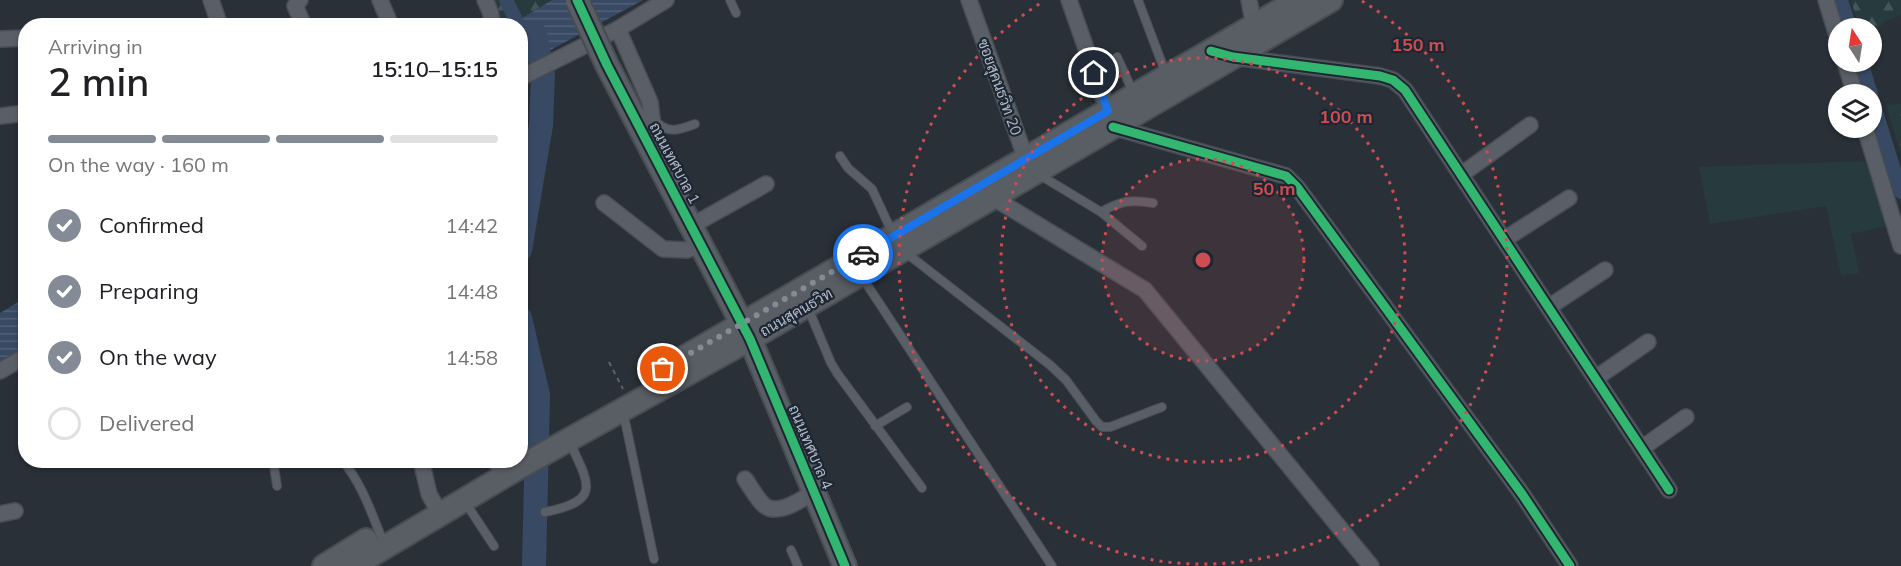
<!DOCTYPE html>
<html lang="en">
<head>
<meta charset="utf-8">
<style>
  body { margin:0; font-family:Mulish,Sarabun,sans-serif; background:#f2f2f2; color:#202124; height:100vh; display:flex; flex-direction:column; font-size:22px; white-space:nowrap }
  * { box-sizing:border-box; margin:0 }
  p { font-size:20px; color:#757577 }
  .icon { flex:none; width:33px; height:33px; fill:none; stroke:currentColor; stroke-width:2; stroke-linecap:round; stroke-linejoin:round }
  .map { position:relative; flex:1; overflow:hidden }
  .side { position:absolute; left:18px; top:18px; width:510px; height:450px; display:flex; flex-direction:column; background:#fff; border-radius:24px; box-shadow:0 2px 4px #0004 }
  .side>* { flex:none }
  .needle { width:39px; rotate:348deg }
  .buttons { position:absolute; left:1828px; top:18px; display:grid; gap:12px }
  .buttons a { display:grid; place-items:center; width:54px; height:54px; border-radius:50%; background:#fff; box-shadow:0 2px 4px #0004; font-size:30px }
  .pin { position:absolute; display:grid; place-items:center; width:51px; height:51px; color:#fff; margin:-26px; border:3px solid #fff; border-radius:50%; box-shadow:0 2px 6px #0007 }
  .courier { position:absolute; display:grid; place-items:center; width:60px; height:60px; margin:-30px; border:4px solid #1a73e8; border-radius:50%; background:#fff; color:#222; box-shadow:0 2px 8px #0007 }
  .summary em { font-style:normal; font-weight:600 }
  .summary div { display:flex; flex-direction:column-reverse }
  .summary { display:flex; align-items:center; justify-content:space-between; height:102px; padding:0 30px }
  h1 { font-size:39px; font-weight:600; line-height:45px }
  .bar { display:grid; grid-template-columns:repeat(4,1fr); gap:9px 6px; align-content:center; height:72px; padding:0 30px }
  .bar i { height:8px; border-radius:4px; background:#e0e0e0 }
  .bar .active { background:#848b96 }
  .bar p { grid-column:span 4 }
  ol { padding:0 30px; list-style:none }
  li { display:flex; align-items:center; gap:18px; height:66px }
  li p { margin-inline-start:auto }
  li .icon { padding:6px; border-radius:50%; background:#848b96; color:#fff; stroke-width:4 }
  li:last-child { color:#757577 }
  li i { width:33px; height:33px; border:3px solid #e0e0e0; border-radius:50% }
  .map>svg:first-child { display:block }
</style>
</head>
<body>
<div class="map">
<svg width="1901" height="566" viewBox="0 0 1901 566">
  <defs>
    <pattern id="forest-firs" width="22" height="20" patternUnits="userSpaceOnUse" patternTransform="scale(1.5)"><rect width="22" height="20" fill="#273a3e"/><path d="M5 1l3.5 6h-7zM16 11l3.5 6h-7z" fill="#445559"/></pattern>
    <pattern id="water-rules" width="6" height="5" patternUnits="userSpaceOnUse" patternTransform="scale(1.5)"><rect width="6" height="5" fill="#384963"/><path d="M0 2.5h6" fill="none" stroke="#526178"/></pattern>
  </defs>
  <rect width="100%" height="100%" fill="#2a3038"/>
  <polygon fill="#273a3e" points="1865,161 1887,226 1851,234 1859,273 1841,275 1826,206 1710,224 1699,167"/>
  <g fill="url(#forest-firs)">
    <polygon points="482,0 552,0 509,26 494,25"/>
    <polygon points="1851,0 1901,0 1901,15 1886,21 1872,34 1872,28 1861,28 1858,25"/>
    <polygon points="1901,104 1901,154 1886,105"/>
  </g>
  <g fill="url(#water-rules)">
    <polygon points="552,0 643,0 521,66 520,26 509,26"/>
    <polygon points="25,298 25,347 0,361 0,313"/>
  </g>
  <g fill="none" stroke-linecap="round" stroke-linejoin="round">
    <g stroke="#384963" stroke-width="14">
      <polyline points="506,0 519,26"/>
      <polyline points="1841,0 1850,28"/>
      <polyline points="1861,62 1871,94"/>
      <polyline points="1872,99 1901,192"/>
    </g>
    <g stroke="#384963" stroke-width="24">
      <polyline points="520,250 541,125 543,75 535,34"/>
      <polyline points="520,318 538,395 534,566"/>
    </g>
    <g stroke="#484c53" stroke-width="10">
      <g id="lane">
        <polyline points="730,0 736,13"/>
        <polyline points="1138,0 1166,74"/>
        <polyline points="1117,57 1134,94"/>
        <path d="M 653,119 C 667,134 677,131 695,124"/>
        <polyline points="840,156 848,168 872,189 892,232"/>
        <polyline points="1038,174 1101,212 1142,246"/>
        <path d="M 1101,212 C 1121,201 1130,199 1153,203"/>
        <polyline points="905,252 1050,365 1066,380 1096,421 1102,427 1110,427 1162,407"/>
        <polyline points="862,277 1052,566"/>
        <polyline points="808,308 831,363 837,373 922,488"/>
        <polyline points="623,411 654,559"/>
        <polyline points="875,426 907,407"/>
        <polyline points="273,460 277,486"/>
        <path d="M 342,460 C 362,483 373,517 384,544"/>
        <polyline points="465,502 494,546"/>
        <path d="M 545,512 C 601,501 590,485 570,443"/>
        <polyline points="791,550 798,566"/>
      </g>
    </g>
    <g stroke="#484c53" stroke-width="18">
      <g id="street">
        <polyline points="211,0 220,26"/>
        <polyline points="300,0 295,6 304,26"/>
        <polyline points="380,0 391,26"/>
        <path d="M 485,0 C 489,9 494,17 489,26"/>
        <polyline points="969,0 1026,159 1030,165"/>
        <polyline points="1069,0 1108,111"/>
        <polyline points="1249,0 1254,26"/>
        <polyline points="1826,0 1839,42"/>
        <polyline points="618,29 650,102 652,118 652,145"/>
        <polyline points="0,39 26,38"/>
        <polyline points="1233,57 1380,76 1393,80 1405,90 1669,490"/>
        <polyline points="1845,62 1855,94"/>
        <polyline points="520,78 618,29 666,0"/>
        <polyline points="0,116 26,113"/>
        <polyline points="1113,127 1286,176 1297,187 1522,494 1570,566"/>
        <polyline points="1865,128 1901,246"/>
        <polyline points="1462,174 1530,125"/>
        <polyline points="992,197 1145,290 1371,566"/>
        <polyline points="604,203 663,249 687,250 701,245"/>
        <polyline points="691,226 766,184"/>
        <polyline points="1505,239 1569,198"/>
        <polyline points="1549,307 1605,270"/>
        <polyline points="0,371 26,356"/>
        <polyline points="1596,378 1648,342"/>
        <polyline points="1642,448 1686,417"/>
        <polyline points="421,460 429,494 440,514"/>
        <polyline points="496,460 497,464"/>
        <path d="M 745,479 C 751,487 757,500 765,506 C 779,516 802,499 814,492"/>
        <polyline points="0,514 15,511"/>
      </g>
    </g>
    <g stroke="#484c53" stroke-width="26">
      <g id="secondary">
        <polyline points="607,65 750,339 845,566"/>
        <polyline points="668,367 1298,0"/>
        <polyline points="324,566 366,540"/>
        <polyline points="353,566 518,468 750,339 1331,0"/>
      </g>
    </g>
    <polyline stroke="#5d636a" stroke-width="2" stroke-dasharray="4.5 4.5" stroke-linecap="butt" points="609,362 623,389"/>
    <use href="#lane" stroke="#5a5e66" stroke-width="8"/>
    <use href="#street" stroke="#5a5e66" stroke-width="15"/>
    <use href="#secondary" stroke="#595d64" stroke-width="22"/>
    <g stroke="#484c53" stroke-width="26" stroke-linecap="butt">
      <polyline id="secondary-bridge" points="577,0 607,65"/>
    </g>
    <use href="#secondary-bridge" stroke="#595d64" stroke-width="22"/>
    <g stroke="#1d2633" stroke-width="13">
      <g id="cycleway">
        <polyline points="577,0 607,65 750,339 845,566"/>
        <polyline points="1211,51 1233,57 1380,76 1393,80 1405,90 1669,490"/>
        <polyline points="1113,127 1286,176 1297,187 1522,494 1570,566"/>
      </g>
    </g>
    <use href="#cycleway" stroke="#33b770" stroke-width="9"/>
  </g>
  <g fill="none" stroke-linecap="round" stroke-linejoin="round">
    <polyline stroke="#848b96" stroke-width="6" stroke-dasharray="0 10.8" points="663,369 863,254"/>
    <polyline stroke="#1a73e8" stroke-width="8" points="863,254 1108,111 1094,73"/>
  </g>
  <circle cx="1203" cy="260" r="101" fill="#ce4d50" fill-opacity=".12"/>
  <g fill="none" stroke="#ce4d50" stroke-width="3" stroke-dasharray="3 6">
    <circle cx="1203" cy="260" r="101"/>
    <circle cx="1203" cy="260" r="202"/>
    <path d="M1362 1A304 304 0 1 1 1044 1"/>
  </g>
  <g text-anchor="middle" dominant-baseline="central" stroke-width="4.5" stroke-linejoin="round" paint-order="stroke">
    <g font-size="15" fill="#b4bcc9" stroke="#1d2633">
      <text transform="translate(1000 87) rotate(70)">ซอยสุคนธวิท 20</text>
      <text transform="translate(675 163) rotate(62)">ถนนเทศบาล 1</text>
      <text transform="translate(796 312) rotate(-30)">ถนนสุคนธวิท</text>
      <text transform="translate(811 447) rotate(67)">ถนนเทศบาล 4</text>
    </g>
  </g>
  <circle cx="1203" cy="260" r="9" fill="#ce4d50" stroke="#1d2633" stroke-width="3"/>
  <g font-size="18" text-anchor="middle" font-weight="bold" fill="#ce4d50" stroke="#1d2633" stroke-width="4.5" stroke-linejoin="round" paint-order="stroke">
    <text x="1418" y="51">150 m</text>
    <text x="1346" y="123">100 m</text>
    <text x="1274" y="195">50 m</text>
  </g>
</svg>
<div class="buttons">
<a><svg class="needle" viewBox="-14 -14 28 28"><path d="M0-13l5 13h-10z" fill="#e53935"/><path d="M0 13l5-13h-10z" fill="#757577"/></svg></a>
<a><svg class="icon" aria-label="layers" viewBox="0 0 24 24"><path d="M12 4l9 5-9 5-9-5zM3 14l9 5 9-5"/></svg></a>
</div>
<div class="pin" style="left:663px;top:369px;background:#ea580c"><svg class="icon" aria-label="bag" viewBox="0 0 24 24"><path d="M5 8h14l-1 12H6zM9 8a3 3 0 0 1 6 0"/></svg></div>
<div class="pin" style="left:1094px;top:73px;background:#1f2937"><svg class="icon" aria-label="home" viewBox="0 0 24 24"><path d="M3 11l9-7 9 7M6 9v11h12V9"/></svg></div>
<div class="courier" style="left:863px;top:254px"><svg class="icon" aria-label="car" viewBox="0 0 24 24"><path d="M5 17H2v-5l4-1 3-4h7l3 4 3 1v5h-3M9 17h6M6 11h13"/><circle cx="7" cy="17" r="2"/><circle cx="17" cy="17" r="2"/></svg></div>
<section class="side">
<div class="summary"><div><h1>2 min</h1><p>Arriving in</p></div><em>15:10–15:15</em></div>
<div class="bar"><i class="active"></i><i class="active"></i><i class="active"></i><i></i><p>On the way · 160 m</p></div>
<ol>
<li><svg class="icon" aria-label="check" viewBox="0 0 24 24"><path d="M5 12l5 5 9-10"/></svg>Confirmed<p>14:42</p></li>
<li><svg class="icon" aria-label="check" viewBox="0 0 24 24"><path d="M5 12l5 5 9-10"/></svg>Preparing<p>14:48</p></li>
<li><svg class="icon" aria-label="check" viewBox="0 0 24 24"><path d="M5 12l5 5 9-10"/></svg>On the way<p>14:58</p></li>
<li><i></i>Delivered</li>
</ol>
</section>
</div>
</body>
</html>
